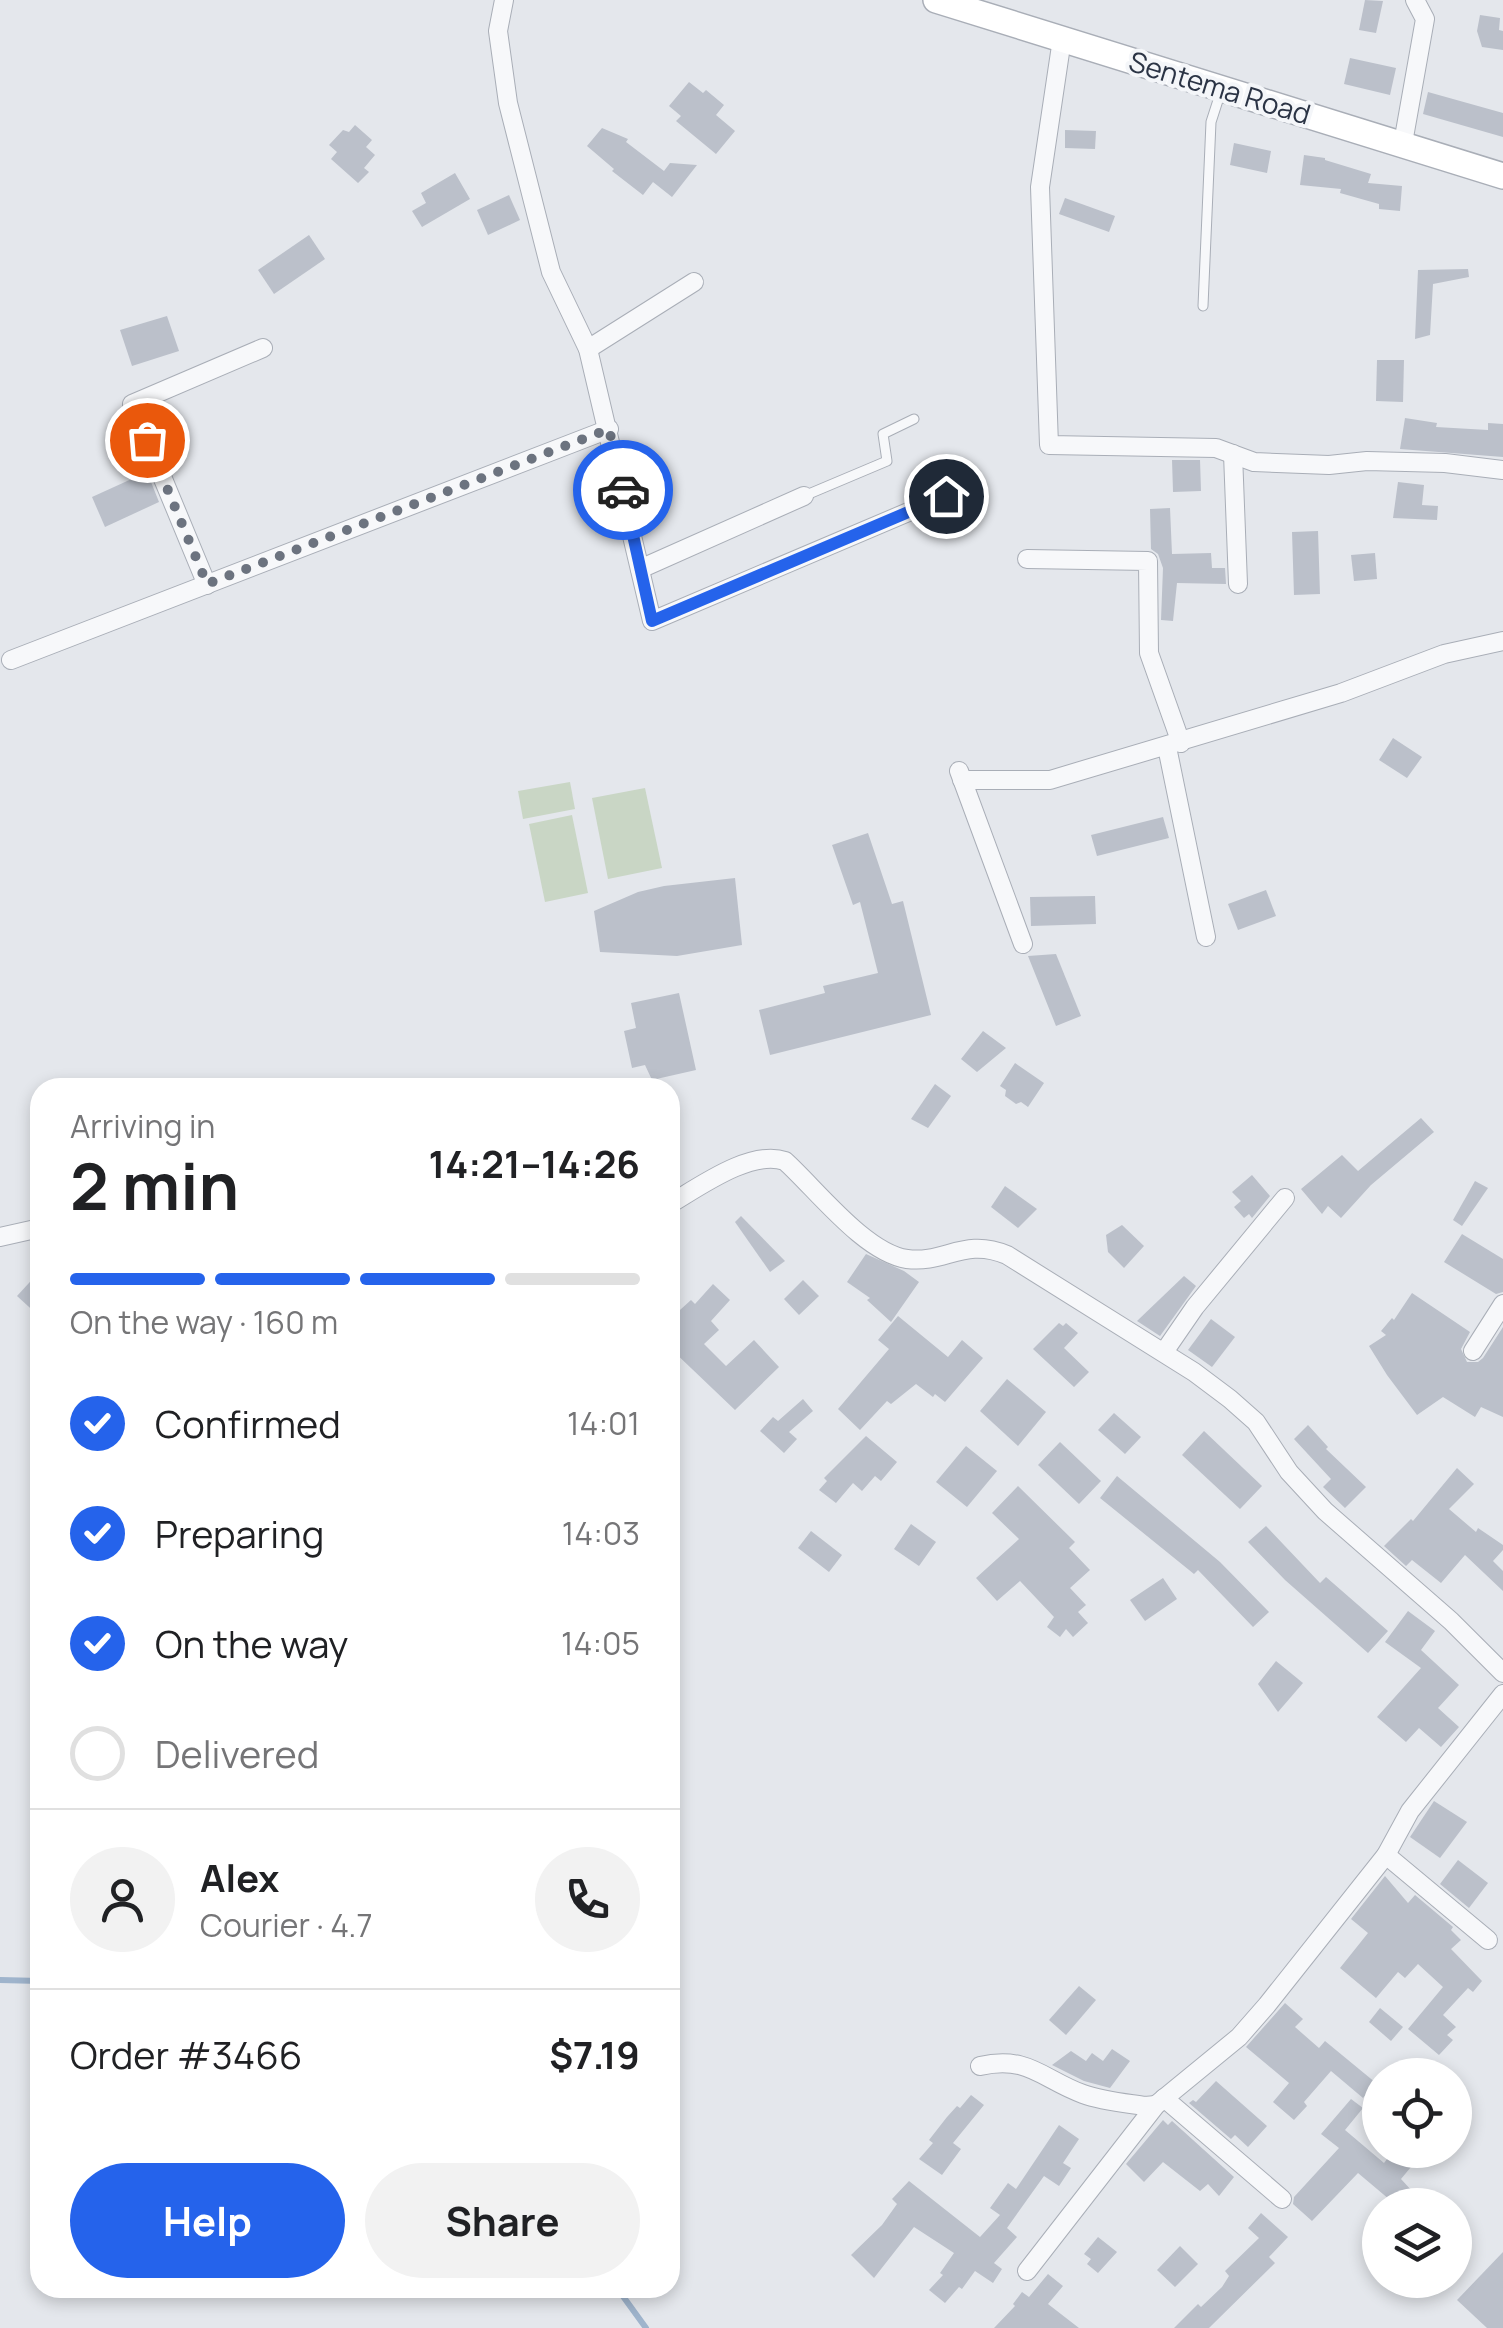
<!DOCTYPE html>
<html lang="en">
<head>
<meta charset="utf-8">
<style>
  body { margin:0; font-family:Manrope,sans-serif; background:#f2f2f2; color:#202124; height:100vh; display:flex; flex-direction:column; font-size:38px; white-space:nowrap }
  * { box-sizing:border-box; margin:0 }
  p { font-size:32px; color:#757577 }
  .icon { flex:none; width:55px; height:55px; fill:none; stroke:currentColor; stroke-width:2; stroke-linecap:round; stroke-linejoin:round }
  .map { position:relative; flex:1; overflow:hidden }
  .sheet { position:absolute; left:30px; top:1078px; width:650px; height:1220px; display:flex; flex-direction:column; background:#fff; border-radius:30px; box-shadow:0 5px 15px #0003 }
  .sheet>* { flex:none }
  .tools { position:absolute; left:1362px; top:2058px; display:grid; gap:20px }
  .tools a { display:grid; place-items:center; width:110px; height:110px; border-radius:50%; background:#fff; box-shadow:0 5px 15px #0003; font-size:50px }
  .pin { position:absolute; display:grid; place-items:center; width:85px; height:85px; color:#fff; margin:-42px; border:5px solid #fff; border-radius:50%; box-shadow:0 2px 10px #0007 }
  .courier { position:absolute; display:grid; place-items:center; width:100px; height:100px; margin:-50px; border:8px solid #2563eb; border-radius:50%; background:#fff; color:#222; box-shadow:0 2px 12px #0007 }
  .overview em { font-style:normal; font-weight:700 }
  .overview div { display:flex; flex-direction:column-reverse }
  .overview { display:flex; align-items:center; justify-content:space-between; height:170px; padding:0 40px }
  h1 { font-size:65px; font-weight:700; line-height:75px }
  .bar { display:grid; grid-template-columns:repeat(4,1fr); gap:15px 10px; align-content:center; height:120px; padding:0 40px }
  .bar i { height:12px; border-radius:8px; background:#e0e0e0 }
  .bar .on { background:#2563eb }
  .bar p { grid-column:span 4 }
  .line { display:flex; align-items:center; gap:25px; padding:0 40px; border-top:2px solid #e0e0e0 }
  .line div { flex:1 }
  .round { display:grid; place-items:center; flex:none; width:105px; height:105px; border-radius:52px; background:#f2f2f2 }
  ol { padding:0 40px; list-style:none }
  li { display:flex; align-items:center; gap:30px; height:110px }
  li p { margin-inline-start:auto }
  li .icon { padding:10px; border-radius:50%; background:#2563eb; color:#fff; stroke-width:4 }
  li:last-child { color:#757577 }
  li i { width:55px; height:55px; border:5px solid #e0e0e0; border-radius:50% }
  .action { display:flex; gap:20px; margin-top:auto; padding:20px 40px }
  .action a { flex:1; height:115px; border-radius:60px; background:#2563eb; color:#fff; font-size:40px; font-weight:700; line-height:115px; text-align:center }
  .action a+a { background:#f2f2f2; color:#202124 }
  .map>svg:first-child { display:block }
</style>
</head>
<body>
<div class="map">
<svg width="1503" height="2328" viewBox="0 0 1503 2328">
  <rect width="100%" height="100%" fill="#e4e7ec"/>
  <g fill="#c9d6c5">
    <polygon points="570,782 575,809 523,819 518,791"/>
    <polygon points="645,788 662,868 608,879 592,798"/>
    <polygon points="572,815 588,893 545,902 529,824"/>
  </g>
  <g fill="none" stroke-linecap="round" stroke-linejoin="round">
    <g stroke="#9fb4cc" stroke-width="6">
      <polyline points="0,1980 40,1981"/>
      <polyline points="617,2288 646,2328"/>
    </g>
  </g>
  <g fill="#bbc0ca">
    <polygon points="1365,0 1383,1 1376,33 1359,30"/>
    <polygon points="1480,15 1500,18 1499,30 1503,31 1503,50 1482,47 1477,31"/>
    <polygon points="1350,58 1396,68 1390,95 1344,84"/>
    <polygon points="689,82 703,93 706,90 724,105 716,115 735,131 716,154 676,121 681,116 669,106"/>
    <polygon points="1428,92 1503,113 1503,137 1423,114"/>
    <polygon points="355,125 372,140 366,147 375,155 364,168 369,172 358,183 331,159 337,152 329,145 343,130 349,132"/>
    <polygon points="602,128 628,139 626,142 664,171 670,163 697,165 672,197 653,182 643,195 612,171 614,169 587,146"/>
    <polygon points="1065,130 1096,131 1095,149 1065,148"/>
    <polygon points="1234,143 1271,151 1267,173 1230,165"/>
    <polygon points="1304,155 1325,158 1325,160 1371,174 1368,183 1402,186 1400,211 1379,209 1379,204 1340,193 1341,189 1300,185"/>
    <polygon points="455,173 470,199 422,227 412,211 426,203 421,193"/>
    <polygon points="509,195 520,220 488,235 477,210"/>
    <polygon points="1065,198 1115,216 1109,232 1059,214"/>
    <polygon points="309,235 325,259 274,294 258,270"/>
    <polygon points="1468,269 1469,277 1433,284 1430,335 1415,339 1418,270"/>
    <polygon points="167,316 179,351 132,366 120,330"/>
    <polygon points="1377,360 1404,360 1403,402 1376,401"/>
    <polygon points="1405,418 1437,423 1436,427 1488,430 1488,423 1503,424 1503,457 1400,449"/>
    <polygon points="1172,460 1200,460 1201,491 1173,492"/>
    <polygon points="147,472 159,502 105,527 92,497"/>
    <polygon points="1398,482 1424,485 1422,505 1438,506 1437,520 1393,518"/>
    <polygon points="1170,508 1172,554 1211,553 1212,568 1225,568 1226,584 1177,583 1173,621 1161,620 1163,568 1158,554 1151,549 1150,509"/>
    <polygon points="1318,531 1320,594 1294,595 1292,532"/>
    <polygon points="1375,553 1377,579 1354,581 1351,555"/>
    <polygon points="1393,738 1422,757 1407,778 1379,760"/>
    <polygon points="1163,817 1169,838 1097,856 1091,835"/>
    <polygon points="868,833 892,904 903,901 931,1015 770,1055 759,1010 825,993 823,986 878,973 860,902 853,905 832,845"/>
    <polygon points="735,878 742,945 677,956 600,952 594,911 638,892 664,886"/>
    <polygon points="1266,890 1276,916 1238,930 1228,904"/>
    <polygon points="1095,896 1096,924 1031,926 1030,897"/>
    <polygon points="1056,954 1081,1016 1056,1026 1028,956"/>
    <polygon points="679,993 696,1070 652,1080 645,1065 632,1068 624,1031 636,1028 631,1003"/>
    <polygon points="983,1031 1006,1048 977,1072 961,1059"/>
    <polygon points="1015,1063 1044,1083 1028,1107 1021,1102 1016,1104 1005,1096 1006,1090 1000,1086"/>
    <polygon points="935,1084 951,1096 928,1128 911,1119"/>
    <polygon points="1421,1118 1434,1132 1371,1185 1341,1218 1328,1206 1322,1214 1301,1189 1342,1155 1358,1171"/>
    <polygon points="1252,1175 1270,1196 1252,1218 1249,1214 1244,1218 1234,1207 1241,1201 1232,1192"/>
    <polygon points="1475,1181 1488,1188 1462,1226 1453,1220"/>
    <polygon points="1005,1186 1037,1209 1018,1228 991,1207"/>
    <polygon points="741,1216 785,1261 770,1272 735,1222"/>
    <polygon points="1122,1225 1144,1246 1124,1268 1108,1252 1106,1235"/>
    <polygon points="1462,1234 1503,1259 1503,1292 1496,1294 1444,1262"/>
    <polygon points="866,1254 904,1271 919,1282 891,1322 867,1300 870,1298 847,1282"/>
    <polygon points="40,1271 40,1317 17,1296"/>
    <polygon points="1184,1276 1196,1286 1160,1336 1137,1321"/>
    <polygon points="803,1280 819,1296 799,1315 784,1299"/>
    <polygon points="713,1284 730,1300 711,1321 719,1330 704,1344 726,1366 754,1340 779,1367 735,1410 670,1348 670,1319 691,1300 695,1304"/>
    <polygon points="1412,1293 1470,1332 1461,1349 1467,1362 1478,1362 1483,1358 1503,1327 1503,1417 1481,1407 1475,1417 1443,1397 1417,1415 1387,1375 1369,1346 1386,1335 1381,1331 1392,1318 1394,1320"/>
    <polygon points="898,1316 948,1357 962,1340 983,1358 945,1402 935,1394 933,1397 916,1384 891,1404 887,1401 860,1430 838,1409 889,1349 878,1340"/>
    <polygon points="1211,1319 1235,1337 1212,1367 1188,1350"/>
    <polygon points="1059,1323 1063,1326 1066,1323 1078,1333 1064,1348 1089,1372 1074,1387 1033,1349"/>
    <polygon points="1007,1379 1046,1412 1018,1446 980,1411"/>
    <polygon points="803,1399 813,1411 789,1432 797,1439 784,1453 760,1431 773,1417 778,1421"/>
    <polygon points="1114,1413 1141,1437 1125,1454 1098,1430"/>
    <polygon points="1308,1425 1328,1447 1326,1449 1366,1487 1345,1508 1323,1487 1331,1479 1294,1439"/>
    <polygon points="1204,1431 1262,1486 1240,1509 1182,1455"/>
    <polygon points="866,1436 897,1462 881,1481 875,1476 862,1491 853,1483 836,1503 819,1490 827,1481 824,1478"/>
    <polygon points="1060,1442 1101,1481 1079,1504 1038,1465"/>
    <polygon points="966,1446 997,1471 967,1507 936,1482"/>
    <polygon points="1457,1468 1474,1484 1449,1509 1476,1532 1478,1528 1503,1545 1503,1550 1493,1561 1503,1571 1503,1591 1465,1555 1441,1583 1412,1560 1406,1566 1384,1546 1411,1519 1413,1521"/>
    <polygon points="1117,1476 1220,1562 1269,1612 1253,1627 1198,1570 1194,1574 1100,1498"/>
    <polygon points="1018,1486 1075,1542 1069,1548 1090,1570 1070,1588 1086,1605 1078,1612 1088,1623 1073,1637 1066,1629 1060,1637 1047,1627 1054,1617 1020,1581 997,1601 976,1578 1019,1539 992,1513"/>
    <polygon points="911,1524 936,1542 919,1566 894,1549"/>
    <polygon points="1266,1526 1320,1583 1326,1577 1388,1631 1368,1653 1285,1580 1248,1542"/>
    <polygon points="811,1531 842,1555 829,1572 798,1548"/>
    <polygon points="1163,1578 1177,1599 1145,1621 1130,1600"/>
    <polygon points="1408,1611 1435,1631 1421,1650 1459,1685 1438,1708 1459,1727 1441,1747 1419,1728 1406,1742 1377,1717 1421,1668 1385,1642"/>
    <polygon points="1276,1661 1303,1683 1278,1712 1258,1684"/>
    <polygon points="1434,1801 1467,1822 1440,1858 1410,1837"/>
    <polygon points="1458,1860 1488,1883 1469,1908 1440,1884"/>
    <polygon points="1385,1876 1408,1903 1415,1895 1453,1927 1451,1930 1461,1940 1451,1949 1482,1981 1473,1992 1468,1988 1443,2015 1456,2027 1447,2035 1453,2040 1439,2055 1408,2029 1443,1987 1418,1964 1405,1978 1398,1972 1376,1998 1340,1968 1368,1933 1351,1919"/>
    <polygon points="1079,1986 1096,2000 1066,2035 1049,2020"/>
    <polygon points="1285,2003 1303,2019 1295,2027 1319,2048 1325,2041 1376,2083 1363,2098 1331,2071 1304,2102 1307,2106 1294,2120 1273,2102 1289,2083 1246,2047"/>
    <polygon points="1380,2008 1403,2027 1391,2041 1369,2022"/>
    <polygon points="1112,2049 1130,2061 1110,2088 1084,2081 1052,2065 1071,2051 1086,2061 1092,2053 1103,2061"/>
    <polygon points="1216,2081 1267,2126 1248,2147 1235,2135 1231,2139 1189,2103 1193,2100 1196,2102"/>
    <polygon points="971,2095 984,2105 953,2143 961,2149 942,2175 919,2159 933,2143 929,2140 947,2117 957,2106 960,2108"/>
    <polygon points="1351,2099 1363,2108 1345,2130 1384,2163 1394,2150 1425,2150 1401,2179 1412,2191 1396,2205 1358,2173 1312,2221 1293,2204 1294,2197 1339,2148 1321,2134"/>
    <polygon points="1163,2120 1168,2125 1172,2121 1234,2177 1219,2196 1208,2184 1200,2191 1163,2162 1144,2182 1126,2164"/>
    <polygon points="1059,2125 1079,2139 1063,2163 1071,2168 1059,2186 1044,2176 1007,2228 1017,2237 994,2263 1002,2269 993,2283 975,2271 962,2289 959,2287 945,2303 929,2290 943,2275 940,2273 954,2253 914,2227 874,2278 851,2255 882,2225 897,2204 892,2199 909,2181 980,2237 1000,2215 990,2208 1008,2183 1016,2189"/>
    <polygon points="1261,2213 1288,2237 1269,2257 1275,2263 1209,2328 1174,2328 1198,2304 1201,2307 1222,2287 1229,2276 1225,2271 1259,2238 1248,2228"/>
    <polygon points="1098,2237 1117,2252 1098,2273 1087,2264 1091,2259 1084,2254"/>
    <polygon points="1180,2246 1198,2264 1175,2287 1157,2270"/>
    <polygon points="1503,2252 1503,2328 1487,2328 1457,2300"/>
    <polygon points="1048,2274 1063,2286 1048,2304 1079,2328 994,2328 1015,2306 1013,2304 1022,2292 1029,2297"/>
  </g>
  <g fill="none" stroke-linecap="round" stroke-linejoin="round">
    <g stroke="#a9aeb7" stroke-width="11">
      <g id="service">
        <polyline points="1203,306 1211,122 1221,91"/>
        <polyline points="804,496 887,461 883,434 914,419"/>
      </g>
    </g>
    <g stroke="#a9aeb7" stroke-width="20">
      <g id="minor">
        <polyline points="504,0 498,31 508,103 551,272 588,349 652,621 946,496"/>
        <polyline points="1062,39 1040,187 1049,445 1216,448 1254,462 1329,465 1367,461 1445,463 1503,470"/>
        <polyline points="1403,143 1425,19 1415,0"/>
        <polyline points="588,349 694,282"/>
        <polyline points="1233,454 1238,584"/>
        <polyline points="1027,559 1148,561 1149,653 1181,743"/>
        <polyline points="640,569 804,496"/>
        <polyline points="207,585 132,404 263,348"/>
        <polyline points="11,660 609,429"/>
        <polyline points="1167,747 1206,937"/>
        <polyline points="959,771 1023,944"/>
        <polyline points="962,780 1050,780 1341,693 1444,654 1503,641"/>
        <path d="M 670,1204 C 699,1187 751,1149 785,1161 C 816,1189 865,1253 907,1259 C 945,1264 964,1237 1007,1255 L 1194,1372 L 1230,1399 L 1256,1422 L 1289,1472 L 1325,1511 L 1451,1621 L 1503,1673"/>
        <polyline points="0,1237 40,1228"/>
        <polyline points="1473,1351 1503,1304"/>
        <polyline points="1164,1352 1195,1307 1285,1198"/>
        <polyline points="1386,1855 1488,1940"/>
        <path d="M 980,2066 C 1028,2055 1042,2079 1083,2094 C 1102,2101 1125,2103 1145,2106 L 1156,2105"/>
        <polyline points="1164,2098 1282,2199"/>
        <polyline points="1027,2271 1156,2105 1239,2037 1267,2005 1386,1855 1410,1811 1503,1694"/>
      </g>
    </g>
    <g stroke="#a9aeb7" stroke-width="28">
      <polyline id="secondary" points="936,0 1503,176"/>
    </g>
    <use href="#service" stroke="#f7f8fa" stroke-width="9"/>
    <use href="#minor" stroke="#f7f8fa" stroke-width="18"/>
    <use href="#secondary" stroke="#fff" stroke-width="25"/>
  </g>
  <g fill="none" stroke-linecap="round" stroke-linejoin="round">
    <polyline stroke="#6c737f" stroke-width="10" stroke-dasharray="0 18" points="147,440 207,584 609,429 623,490"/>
    <polyline stroke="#2563eb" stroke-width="12" points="623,490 652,621 946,496"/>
  </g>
  <g text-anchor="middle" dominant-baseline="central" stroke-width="8" stroke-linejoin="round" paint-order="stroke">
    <g font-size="28" fill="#2b3445" stroke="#f4f6f9">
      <text transform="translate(1220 87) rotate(17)">Sentema Road</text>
    </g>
  </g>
</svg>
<div class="tools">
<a><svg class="icon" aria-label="locate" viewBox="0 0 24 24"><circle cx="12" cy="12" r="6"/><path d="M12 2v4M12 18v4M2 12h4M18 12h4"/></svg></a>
<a><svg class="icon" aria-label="layers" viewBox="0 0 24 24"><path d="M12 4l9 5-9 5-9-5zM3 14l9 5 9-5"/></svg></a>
</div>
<div class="pin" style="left:147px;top:440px;background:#ea580c"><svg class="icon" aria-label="bag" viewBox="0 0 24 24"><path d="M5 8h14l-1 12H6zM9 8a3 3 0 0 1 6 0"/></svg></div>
<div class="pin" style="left:946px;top:496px;background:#1f2937"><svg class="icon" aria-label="home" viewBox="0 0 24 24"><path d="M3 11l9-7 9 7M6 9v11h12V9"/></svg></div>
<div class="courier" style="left:623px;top:490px"><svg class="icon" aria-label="car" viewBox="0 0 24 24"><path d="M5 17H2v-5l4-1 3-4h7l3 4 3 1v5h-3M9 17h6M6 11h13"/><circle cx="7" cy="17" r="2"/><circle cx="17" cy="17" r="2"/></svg></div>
<section class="sheet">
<div class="overview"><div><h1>2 min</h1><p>Arriving in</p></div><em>14:21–14:26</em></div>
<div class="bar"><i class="on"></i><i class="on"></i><i class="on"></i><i></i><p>On the way · 160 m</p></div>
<ol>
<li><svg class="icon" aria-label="check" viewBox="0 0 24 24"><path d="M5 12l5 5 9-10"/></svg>Confirmed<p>14:01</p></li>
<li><svg class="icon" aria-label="check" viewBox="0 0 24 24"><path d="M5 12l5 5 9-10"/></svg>Preparing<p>14:03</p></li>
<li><svg class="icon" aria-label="check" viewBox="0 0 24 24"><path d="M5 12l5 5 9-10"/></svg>On the way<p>14:05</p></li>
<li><i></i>Delivered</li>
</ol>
<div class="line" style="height:180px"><a class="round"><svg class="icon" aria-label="person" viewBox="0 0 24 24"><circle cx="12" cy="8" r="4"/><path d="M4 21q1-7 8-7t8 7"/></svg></a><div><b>Alex</b><p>Courier · 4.7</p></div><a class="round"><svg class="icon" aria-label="phone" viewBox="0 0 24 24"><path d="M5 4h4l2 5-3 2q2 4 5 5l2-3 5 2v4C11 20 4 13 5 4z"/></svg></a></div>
<div class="line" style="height:130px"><div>Order #3466</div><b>$7.19</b></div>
<div class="action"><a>Help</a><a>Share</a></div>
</section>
</div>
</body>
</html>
